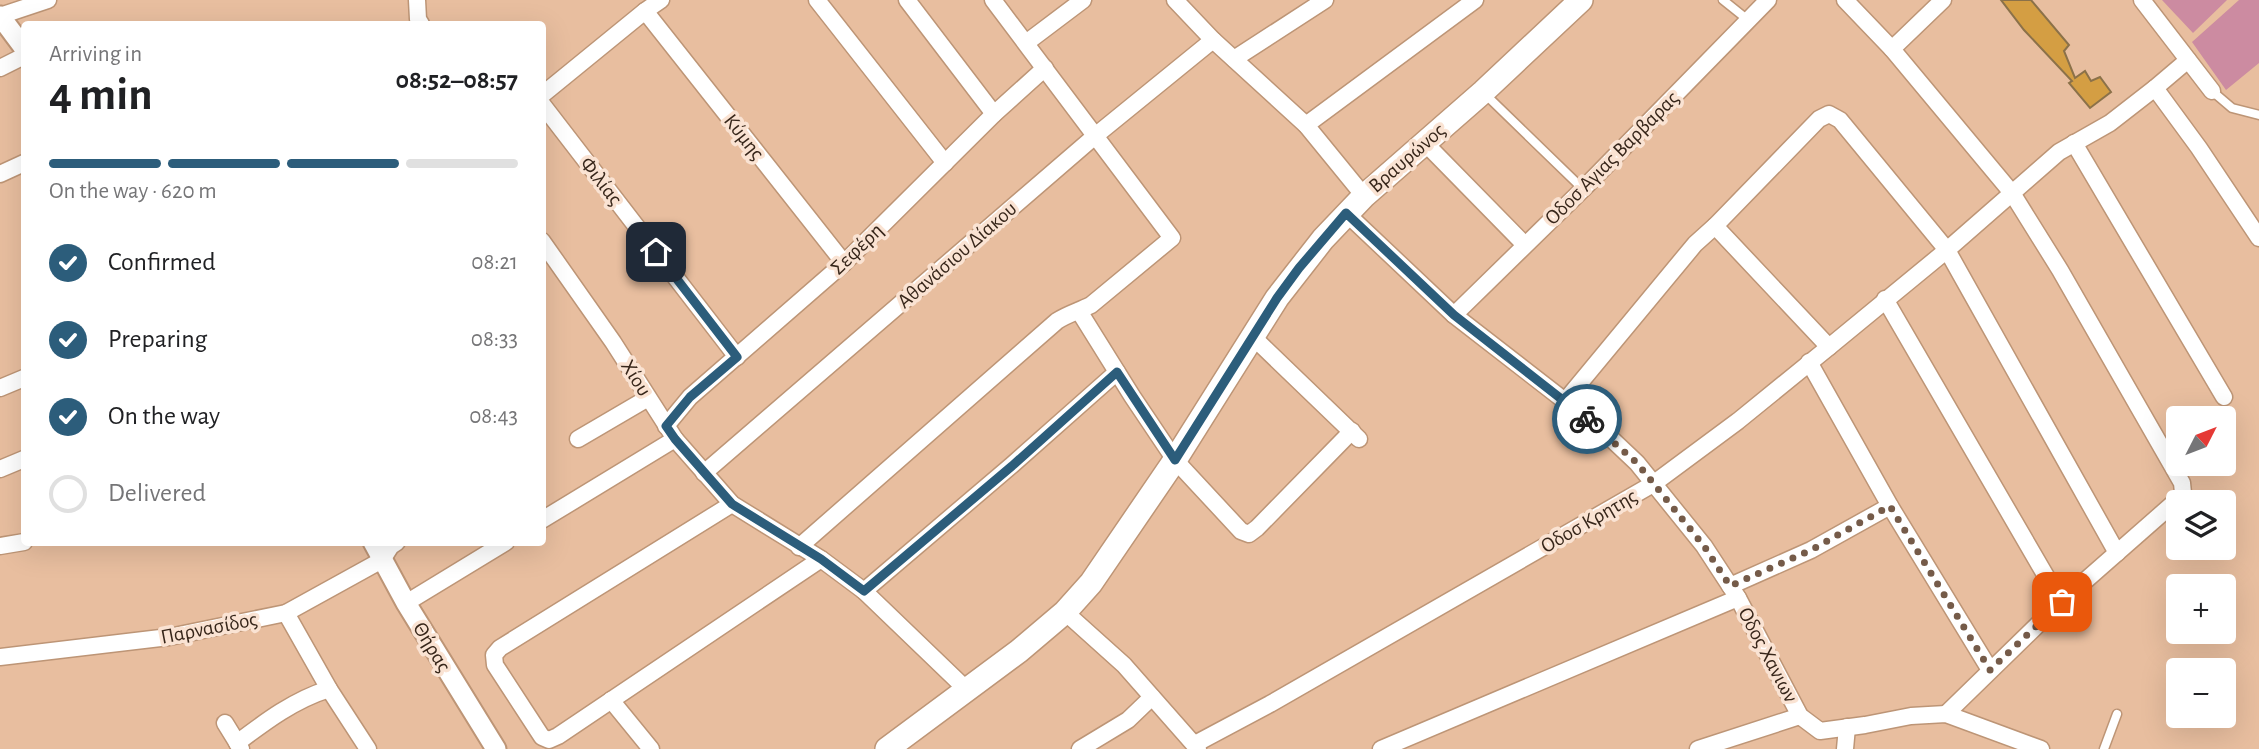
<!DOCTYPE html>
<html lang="en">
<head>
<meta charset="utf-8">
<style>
  body { margin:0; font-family:"Alegreya Sans",sans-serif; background:#f2f2f2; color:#202124; height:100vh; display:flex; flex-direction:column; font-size:26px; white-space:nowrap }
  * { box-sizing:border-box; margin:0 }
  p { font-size:23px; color:#757577 }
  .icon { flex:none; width:38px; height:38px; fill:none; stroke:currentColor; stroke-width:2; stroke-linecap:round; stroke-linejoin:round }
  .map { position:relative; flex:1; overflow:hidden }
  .sheet { position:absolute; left:21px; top:21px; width:525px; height:525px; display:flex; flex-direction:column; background:#fff; border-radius:7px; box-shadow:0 7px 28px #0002 }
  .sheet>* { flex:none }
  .needle { width:46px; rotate:48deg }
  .fabs { position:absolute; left:2166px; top:406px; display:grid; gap:14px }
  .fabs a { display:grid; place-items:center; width:70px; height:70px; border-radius:7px; background:#fff; box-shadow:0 7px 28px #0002; font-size:35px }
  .pin { position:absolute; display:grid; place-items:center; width:60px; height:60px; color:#fff; margin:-30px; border-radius:14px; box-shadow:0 4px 10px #0006 }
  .courier { position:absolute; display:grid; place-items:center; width:70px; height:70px; margin:-35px; border:5px solid #2c5d7b; border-radius:50%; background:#fff; color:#222; box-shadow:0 2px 9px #0007 }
  .summary em { font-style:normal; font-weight:600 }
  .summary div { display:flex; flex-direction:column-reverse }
  .summary { display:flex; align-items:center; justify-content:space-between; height:119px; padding:0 28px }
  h1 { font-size:46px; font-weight:600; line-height:52px }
  .bar { display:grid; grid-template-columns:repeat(4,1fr); gap:10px 7px; align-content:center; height:84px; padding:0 28px }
  .bar i { height:9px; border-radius:5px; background:#e0e0e0 }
  .bar .current { background:#2c5d7b }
  .bar p { grid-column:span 4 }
  ol { padding:0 28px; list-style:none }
  li { display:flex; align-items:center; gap:21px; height:77px }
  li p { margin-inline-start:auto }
  li .icon { padding:7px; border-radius:50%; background:#2c5d7b; color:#fff; stroke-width:4 }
  li:last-child { color:#757577 }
  li i { width:38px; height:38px; border:4px solid #e0e0e0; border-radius:50% }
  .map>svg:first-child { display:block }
</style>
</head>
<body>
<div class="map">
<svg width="2259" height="749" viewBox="0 0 2259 749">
  <rect width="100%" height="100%" fill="#e8be9f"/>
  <g fill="#cc8ba1">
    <polygon points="2162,0 2227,0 2193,33"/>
    <polygon points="2239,0 2259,0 2259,63 2226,90 2192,42"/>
  </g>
  <polygon fill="#d49e43" stroke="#8b7149" stroke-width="2" points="2001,0 2031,0 2069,45 2064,51 2075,78 2085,71 2091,81 2100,77 2111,92 2090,108 2069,83 2072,81 2024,30"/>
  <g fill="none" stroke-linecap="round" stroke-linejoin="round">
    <g stroke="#bd9576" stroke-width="11">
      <g id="service">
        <polyline points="1723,0 1748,20"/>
        <polyline points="2212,91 2232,108 2259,115"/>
        <polyline points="1485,94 1583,189"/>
        <polyline points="2104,749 2117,714"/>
      </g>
    </g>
    <g stroke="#bd9576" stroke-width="19">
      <g id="minor">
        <polyline points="417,0 418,19 421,24"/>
        <polyline points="817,0 945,163"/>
        <polyline points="907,0 994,114"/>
        <polyline points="1175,0 1213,40 1306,125 1364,196"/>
        <polyline points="1845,0 1892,49 2012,193 2060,270 2182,483 2183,493 2176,501 2061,602 1946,714"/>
        <polyline points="2142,0 2212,91"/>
        <polyline points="645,11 844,263"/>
        <polyline points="0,16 48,0"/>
        <polyline points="1026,43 1083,0"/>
        <polyline points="1892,49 1943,0"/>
        <polyline points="1234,59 1325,0"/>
        <polyline points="0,68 24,56"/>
        <polyline points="2155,88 2188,60"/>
        <polyline points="542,95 645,11 661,0"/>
        <polyline points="542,104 737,357"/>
        <polyline points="1306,125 1475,0"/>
        <polyline points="1425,143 1525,245"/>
        <polyline points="2074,143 2224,397"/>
        <polyline points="0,174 24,163"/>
        <polyline points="1346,213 1454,315 1601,429 1637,463 1704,546 1738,598 1800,716 1820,731 1865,725 1911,716 1946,714 2041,749"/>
        <polyline points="1715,226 1829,347"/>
        <polyline points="542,241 613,342 675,439 732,504 821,559 864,591 967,690"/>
        <polyline points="1885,299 2061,602"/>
        <polyline points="1079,311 1132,396 1175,460 1241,531 1249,534 1257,528 1352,431"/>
        <polyline points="1454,315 1583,189 1768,0"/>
        <polyline points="1252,336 1359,439"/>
        <polyline points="1809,362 1890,506 1990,670"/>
        <polyline points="0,388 24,378"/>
        <polyline points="1565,401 1695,244 1715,226 1819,119 1829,114 1840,120 1947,250 2117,553"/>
        <polyline points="666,426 690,397 844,263 994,114 1045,68"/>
        <polyline points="578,439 648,398"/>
        <polyline points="0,469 24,459"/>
        <polyline points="704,473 1095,136 1213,40"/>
        <polyline points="732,504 500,648 494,655 495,665 542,737 549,740 558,736 821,559"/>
        <polyline points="542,520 675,439"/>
        <polyline points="0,546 24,542"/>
        <path d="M 799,547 L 1057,321 C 1068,314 1079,311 1091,305 L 1172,238 L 993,0"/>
        <polyline points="1730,586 1811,550 1890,506"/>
        <polyline points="864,591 1012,465 1117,372"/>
        <polyline points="406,603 506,542"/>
        <polyline points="1065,612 1124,665 1198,749"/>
        <polyline points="286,613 329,689 368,749"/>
        <polyline points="0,657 169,637 286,613 382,560 391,546 397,542"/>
        <polyline points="611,700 651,749"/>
        <polyline points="225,723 241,749"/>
        <path d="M 237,743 C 266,721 294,700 329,689"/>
        <polyline points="1195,744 1270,704 1653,484 1738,421 1829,347 1947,250 2059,152 2110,123 2155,88 2199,148 2259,238"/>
        <polyline points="1080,749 1128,720 1152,697"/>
        <polyline points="1381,749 1738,598"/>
        <polyline points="1698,749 1800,716"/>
        <polyline points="1845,749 1847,727"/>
      </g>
    </g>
    <g stroke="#bd9576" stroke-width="23">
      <g id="tertiary">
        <polyline points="0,16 24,48"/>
        <polyline points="373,542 406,603 496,749"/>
      </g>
    </g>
    <g stroke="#bd9576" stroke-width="26">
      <polyline id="secondary" points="887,749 1019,651 1065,612 1091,583 1175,460 1277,298 1323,239 1364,196 1483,92 1581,0"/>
    </g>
    <use href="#service" stroke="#fff" stroke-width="8"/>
    <use href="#minor" stroke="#fff" stroke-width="16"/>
    <use href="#tertiary" stroke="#fff" stroke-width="19"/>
    <use href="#secondary" stroke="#fff" stroke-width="23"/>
  </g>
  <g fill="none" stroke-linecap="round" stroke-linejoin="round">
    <polyline stroke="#755b49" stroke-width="7" stroke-dasharray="0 12.6" points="1587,419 1637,463 1704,546 1730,586 1811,550 1890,506 1990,670 2062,602"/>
    <polyline stroke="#2c5d7b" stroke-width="9" points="656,252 737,357 690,397 666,426 675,439 732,504 821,559 864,591 1012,466 1117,372 1175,460 1277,298 1299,268 1346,213 1454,315 1587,419"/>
  </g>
  <g text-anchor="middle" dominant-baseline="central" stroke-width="7" stroke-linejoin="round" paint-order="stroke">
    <g font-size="21" fill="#37261a" stroke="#fae3d3">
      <text transform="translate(744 137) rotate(52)">Κύμης</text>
      <text transform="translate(1407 158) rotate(-41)">Βραυρώνος</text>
      <text transform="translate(1612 158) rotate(-45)">Οδοσ Αγιας Βαρβαρας</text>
      <text transform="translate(601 181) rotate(52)">Φιλίας</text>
      <text transform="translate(857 249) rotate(-44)">Σεφέρη</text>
      <text transform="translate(957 255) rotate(-41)">Αθανάσιου Δίακου</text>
      <text transform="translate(636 378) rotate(58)">Χίου</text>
      <text transform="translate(1589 521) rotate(-30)">Οδοσ Κρητης</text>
      <text transform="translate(209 628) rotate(-11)">Παρνασίδος</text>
      <text transform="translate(432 647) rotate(59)">Θήρας</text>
      <text transform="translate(1768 655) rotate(62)">Οδος Χανιων</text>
    </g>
  </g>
</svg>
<div class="fabs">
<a><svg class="needle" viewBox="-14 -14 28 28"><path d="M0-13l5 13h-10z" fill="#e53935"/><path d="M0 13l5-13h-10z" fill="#757577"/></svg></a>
<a><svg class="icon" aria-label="layers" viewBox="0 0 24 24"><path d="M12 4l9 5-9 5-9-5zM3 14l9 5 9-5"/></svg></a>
<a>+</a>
<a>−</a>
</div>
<div class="pin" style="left:2062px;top:602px;background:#ea580c"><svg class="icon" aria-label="bag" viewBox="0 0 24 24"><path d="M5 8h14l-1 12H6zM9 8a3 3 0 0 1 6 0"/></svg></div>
<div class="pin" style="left:656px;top:252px;background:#1f2937"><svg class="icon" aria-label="home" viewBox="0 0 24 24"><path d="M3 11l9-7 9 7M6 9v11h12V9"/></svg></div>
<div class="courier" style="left:1587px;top:419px"><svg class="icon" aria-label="bike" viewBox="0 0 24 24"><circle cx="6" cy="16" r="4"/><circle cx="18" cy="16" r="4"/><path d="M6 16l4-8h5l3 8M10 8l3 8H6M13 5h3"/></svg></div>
<section class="sheet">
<div class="summary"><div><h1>4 min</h1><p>Arriving in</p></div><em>08:52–08:57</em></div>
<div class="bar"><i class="current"></i><i class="current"></i><i class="current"></i><i></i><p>On the way · 620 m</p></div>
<ol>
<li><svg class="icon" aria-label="check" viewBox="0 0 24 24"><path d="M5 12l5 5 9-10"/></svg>Confirmed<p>08:21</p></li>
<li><svg class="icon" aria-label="check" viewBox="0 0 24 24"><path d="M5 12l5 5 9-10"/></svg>Preparing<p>08:33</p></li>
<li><svg class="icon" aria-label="check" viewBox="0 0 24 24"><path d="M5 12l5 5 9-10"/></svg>On the way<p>08:43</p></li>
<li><i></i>Delivered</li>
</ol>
</section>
</div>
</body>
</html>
